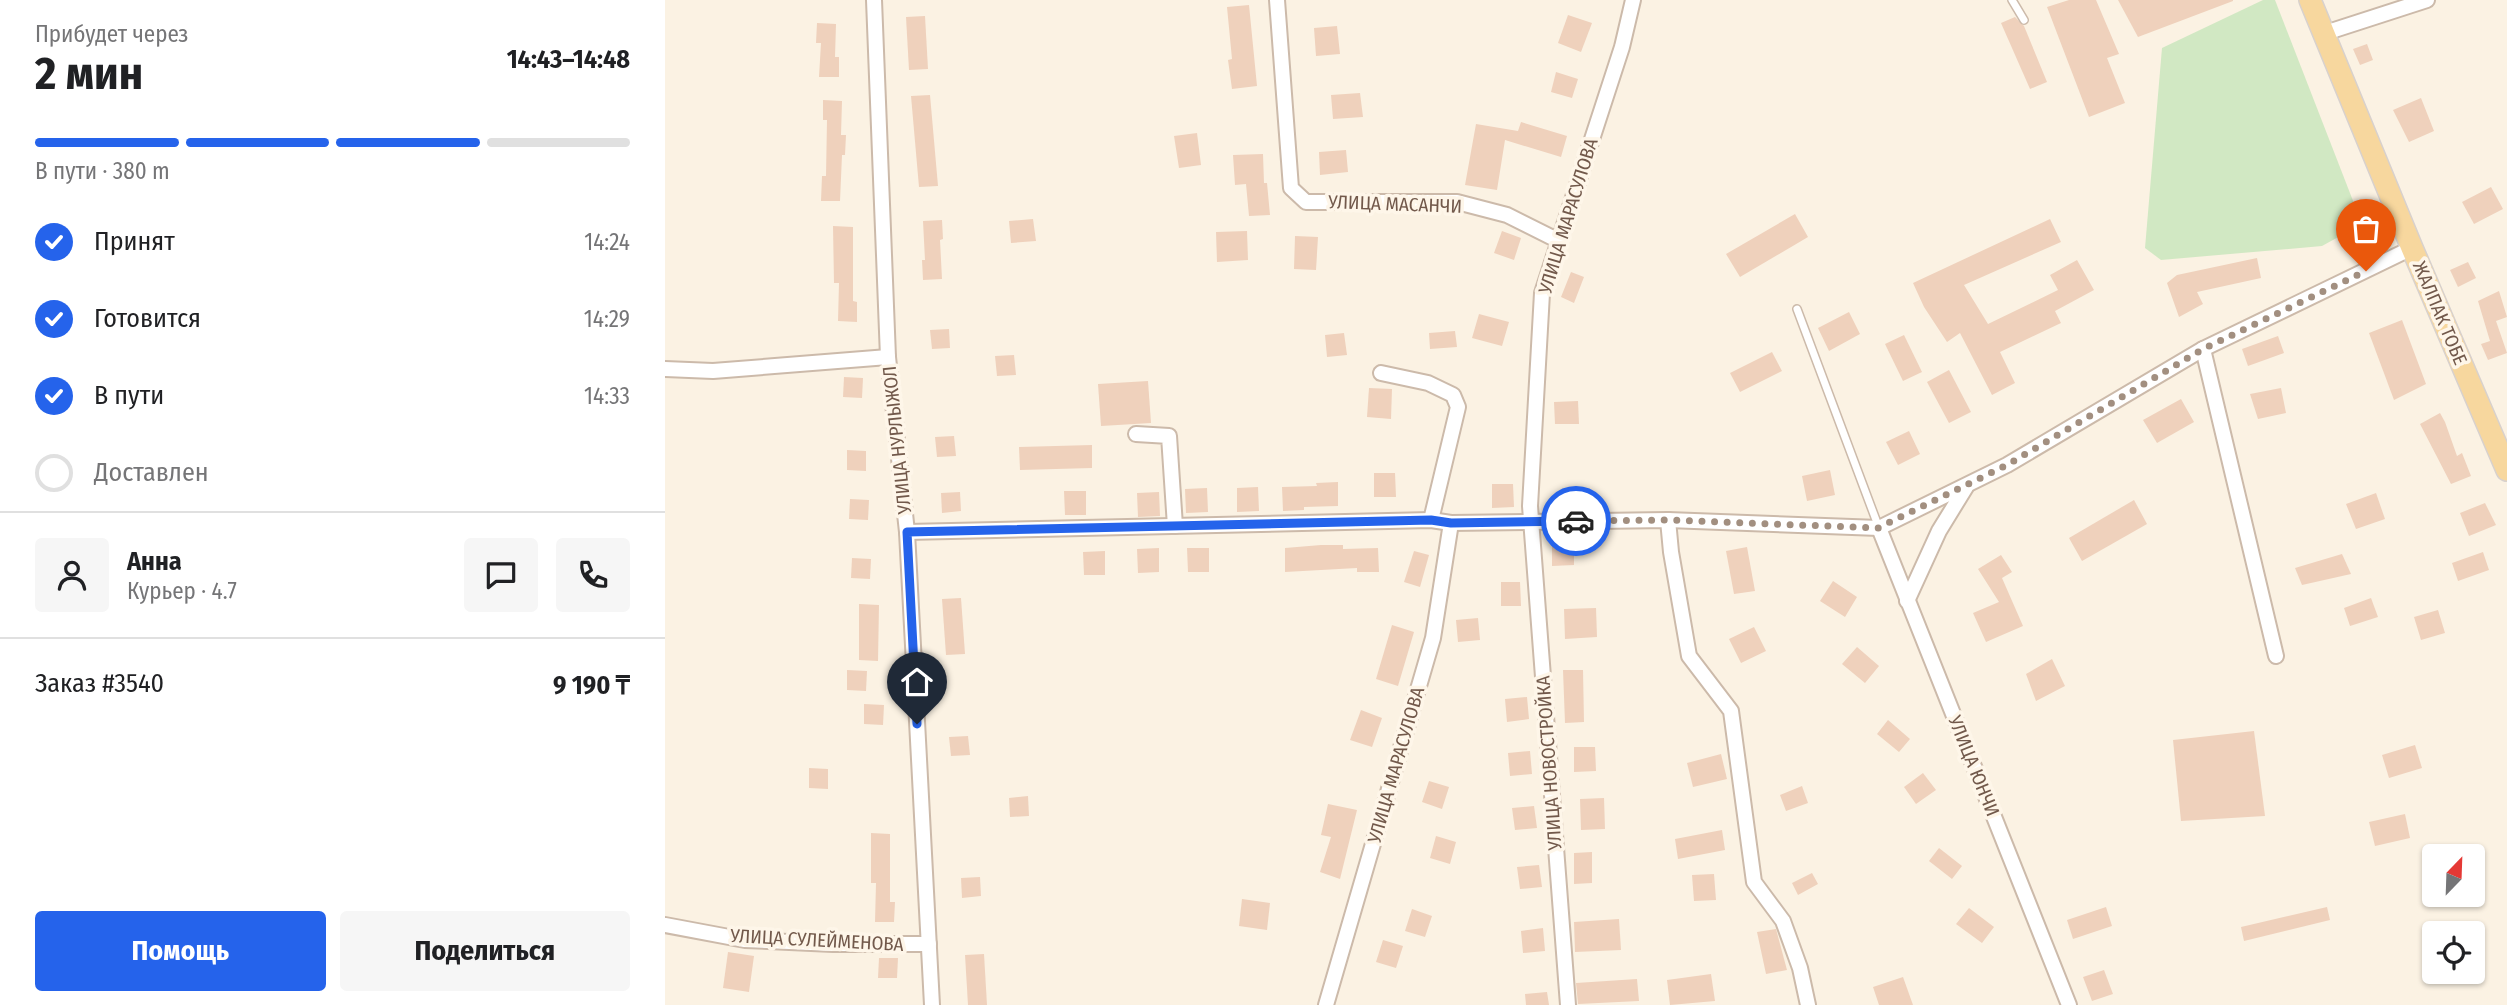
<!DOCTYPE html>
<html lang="ru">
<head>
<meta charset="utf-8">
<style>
  body { margin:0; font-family:"Fira Sans Condensed",sans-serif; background:#f6f6f6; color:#202124; height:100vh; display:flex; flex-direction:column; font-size:26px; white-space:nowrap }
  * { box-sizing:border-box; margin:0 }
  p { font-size:23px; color:#757577 }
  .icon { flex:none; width:38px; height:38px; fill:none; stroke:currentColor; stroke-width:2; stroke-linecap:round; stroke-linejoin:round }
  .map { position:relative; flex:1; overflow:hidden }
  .sheet { display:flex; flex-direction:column; background:#fff; width:665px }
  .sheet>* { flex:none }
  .needle { width:46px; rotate:23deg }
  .controls { position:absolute; left:1757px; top:844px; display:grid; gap:14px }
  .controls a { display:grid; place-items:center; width:63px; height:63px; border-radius:7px; background:#fff; box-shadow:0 2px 5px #0004; font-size:35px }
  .pin { position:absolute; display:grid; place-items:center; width:60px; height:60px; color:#fff; margin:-72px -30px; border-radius:50% 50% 50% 0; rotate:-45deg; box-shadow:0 0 7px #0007 }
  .pin .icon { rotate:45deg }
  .courier { position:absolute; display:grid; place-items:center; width:70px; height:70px; margin:-35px; border:5px solid #2563eb; border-radius:50%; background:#fff; color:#222; box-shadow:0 2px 9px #0007 }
  .head em { font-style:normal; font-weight:700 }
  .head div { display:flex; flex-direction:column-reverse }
  .head { display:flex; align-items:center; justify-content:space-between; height:119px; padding:0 35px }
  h1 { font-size:46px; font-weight:700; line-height:52px }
  .bar { display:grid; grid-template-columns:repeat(4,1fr); gap:10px 7px; align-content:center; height:84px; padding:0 35px }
  .bar i { height:9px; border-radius:5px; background:#e0e0e0 }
  .bar .selected { background:#2563eb }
  .bar p { grid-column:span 4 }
  .line { display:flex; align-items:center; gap:18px; padding:0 35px; border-top:2px solid #e0e0e0 }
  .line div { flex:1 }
  .round { display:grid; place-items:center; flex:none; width:74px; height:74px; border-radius:7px; background:#f6f6f6 }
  ol { padding:0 35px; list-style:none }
  li { display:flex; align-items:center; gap:21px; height:77px }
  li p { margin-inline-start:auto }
  li .icon { padding:7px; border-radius:50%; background:#2563eb; color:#fff; stroke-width:4 }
  li:last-child { color:#757577 }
  li i { width:38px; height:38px; border:4px solid #e0e0e0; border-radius:50% }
  .button { display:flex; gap:14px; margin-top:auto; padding:14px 35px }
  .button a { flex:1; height:80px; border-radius:7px; background:#2563eb; color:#fff; font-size:28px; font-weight:700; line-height:80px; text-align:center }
  .button a+a { background:#f6f6f6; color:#202124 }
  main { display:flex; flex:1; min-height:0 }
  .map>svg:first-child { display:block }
</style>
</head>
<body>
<main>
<section class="sheet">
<div class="head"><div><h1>2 мин</h1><p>Прибудет через</p></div><em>14:43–14:48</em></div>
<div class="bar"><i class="selected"></i><i class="selected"></i><i class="selected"></i><i></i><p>В пути · 380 m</p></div>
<ol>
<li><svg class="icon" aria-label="check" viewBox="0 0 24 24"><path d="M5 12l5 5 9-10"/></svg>Принят<p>14:24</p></li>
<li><svg class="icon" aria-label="check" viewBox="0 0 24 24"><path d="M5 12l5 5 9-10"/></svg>Готовится<p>14:29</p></li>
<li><svg class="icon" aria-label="check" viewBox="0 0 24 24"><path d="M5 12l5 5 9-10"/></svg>В пути<p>14:33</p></li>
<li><i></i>Доставлен</li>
</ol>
<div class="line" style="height:126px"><a class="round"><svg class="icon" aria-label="person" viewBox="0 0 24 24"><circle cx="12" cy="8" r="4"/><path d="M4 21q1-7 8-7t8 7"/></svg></a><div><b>Анна</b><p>Курьер · 4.7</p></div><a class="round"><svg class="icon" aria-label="chat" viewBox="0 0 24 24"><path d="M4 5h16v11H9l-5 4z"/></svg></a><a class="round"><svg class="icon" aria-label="phone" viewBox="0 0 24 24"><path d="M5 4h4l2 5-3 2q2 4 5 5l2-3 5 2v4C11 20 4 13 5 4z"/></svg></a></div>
<div class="line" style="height:91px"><div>Заказ #3540</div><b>9 190 ₸</b></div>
<div class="button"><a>Помощь</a><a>Поделиться</a></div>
</section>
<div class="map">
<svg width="1842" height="1005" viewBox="0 0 1842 1005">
  <rect width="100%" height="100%" fill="#fbf2e3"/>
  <polygon fill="#d1e8c3" points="1598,0 1610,0 1697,224 1657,246 1496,260 1480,248 1497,48"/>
  <g fill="#efd1bc">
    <polygon points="1404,0 1431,0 1454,54 1442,58 1460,103 1424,117 1382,7"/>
    <polygon points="1453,0 1568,0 1568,1 1473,37"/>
    <polygon points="584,5 592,86 567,89 563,60 567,59 562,7"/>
    <polygon points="903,15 927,23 916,52 893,43"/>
    <polygon points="260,16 263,69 244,70 241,17"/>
    <polygon points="1350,17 1359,26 1382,82 1365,89 1336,23"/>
    <polygon points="152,23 171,24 170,57 174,57 174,77 154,77 156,43 151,43"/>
    <polygon points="672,26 675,54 651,56 649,28"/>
    <polygon points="1702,44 1708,60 1695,65 1688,49"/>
    <polygon points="891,72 913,79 907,98 886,92"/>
    <polygon points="695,93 698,117 668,119 666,95"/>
    <polygon points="265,95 273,186 254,187 246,96"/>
    <polygon points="1756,98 1769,131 1744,142 1728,110"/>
    <polygon points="158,100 177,101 176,135 181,135 180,155 177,155 175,201 156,201 157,176 161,176 162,120 158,120"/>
    <polygon points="856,122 902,136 896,157 840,140 832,190 800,185 811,124 853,131"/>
    <polygon points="532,133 536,165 514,168 509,136"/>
    <polygon points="681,150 683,172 655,175 654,152"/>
    <polygon points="598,154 599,183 602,183 605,215 584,216 581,184 570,185 568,155"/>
    <polygon points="1826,187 1838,209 1809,224 1797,202"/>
    <polygon points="1130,214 1143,237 1075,277 1061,254"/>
    <polygon points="368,219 371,241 346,243 344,221"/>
    <polygon points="1385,219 1396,242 1299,285 1323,324 1393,290 1385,275 1412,260 1429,290 1390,311 1396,323 1335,352 1350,383 1327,395 1295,333 1282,342 1259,307 1248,283"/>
    <polygon points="277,220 278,239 275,240 277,279 258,280 257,260 260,260 258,221"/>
    <polygon points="168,226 188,227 188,301 192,302 192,322 173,321 174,283 169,283"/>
    <polygon points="582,231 583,260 552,262 551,232"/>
    <polygon points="837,231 856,238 849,260 829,253"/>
    <polygon points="630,236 653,237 651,270 629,269"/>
    <polygon points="1592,258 1596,278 1532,292 1538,304 1514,317 1502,283 1512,275"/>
    <polygon points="1803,262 1811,278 1793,287 1785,270"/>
    <polygon points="906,272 919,277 909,303 896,297"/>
    <polygon points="1834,291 1842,317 1831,321 1842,353 1823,360 1816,344 1825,341 1813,301"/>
    <polygon points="1184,312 1195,334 1164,351 1153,328"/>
    <polygon points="814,314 844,322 837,346 807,338"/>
    <polygon points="1737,320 1761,384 1729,400 1704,333"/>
    <polygon points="284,329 285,348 267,349 265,330"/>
    <polygon points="790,331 792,347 765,349 764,333"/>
    <polygon points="679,333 682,355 662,357 660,335"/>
    <polygon points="1239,335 1257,372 1238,381 1220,344"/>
    <polygon points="1613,336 1619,353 1583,366 1577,349"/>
    <polygon points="1107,352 1117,371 1075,392 1065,373"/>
    <polygon points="349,355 351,375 332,376 330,356"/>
    <polygon points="1284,370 1306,412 1284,423 1262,382"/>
    <polygon points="179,377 198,378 197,398 178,397"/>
    <polygon points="483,381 486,423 436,426 433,384"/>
    <polygon points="704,388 727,389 726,419 702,417"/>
    <polygon points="1616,388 1621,413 1593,419 1585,394"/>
    <polygon points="1516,399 1529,422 1492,443 1478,420"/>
    <polygon points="913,401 914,424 890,424 889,402"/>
    <polygon points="1775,413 1780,422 1792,456 1797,453 1806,476 1786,484 1755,424"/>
    <polygon points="1244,431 1255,454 1233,465 1221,442"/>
    <polygon points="289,436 291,456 272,457 270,437"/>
    <polygon points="427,445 427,468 355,470 354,447"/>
    <polygon points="182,450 201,451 201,471 182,470"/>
    <polygon points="1165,470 1170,495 1142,501 1137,476"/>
    <polygon points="709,473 730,473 731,497 709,497"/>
    <polygon points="673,482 673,506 639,507 639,510 618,511 617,487 652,486 651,483"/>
    <polygon points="827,484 848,484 849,507 827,508"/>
    <polygon points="593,487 594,511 572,512 572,488"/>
    <polygon points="542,488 543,512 521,513 520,489"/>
    <polygon points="399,491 421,491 421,515 400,515"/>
    <polygon points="295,492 296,511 277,513 276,493"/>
    <polygon points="494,492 495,516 473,517 472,493"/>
    <polygon points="1711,493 1720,519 1691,529 1681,504"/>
    <polygon points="185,499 204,500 203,520 184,519"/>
    <polygon points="1469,500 1482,524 1417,561 1404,538"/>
    <polygon points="1820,503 1831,525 1804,536 1795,513"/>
    <polygon points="887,541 909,541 909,565 887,566"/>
    <polygon points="656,545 678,545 678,549 713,548 714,572 692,572 692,568 620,572 620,548"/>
    <polygon points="1082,547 1090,591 1069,594 1061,551"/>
    <polygon points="494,548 494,572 473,573 472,549"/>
    <polygon points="522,548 544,548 544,572 523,572"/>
    <polygon points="440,551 440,575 419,575 418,552"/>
    <polygon points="749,551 764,555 755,587 739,582"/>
    <polygon points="1818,552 1824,570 1793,581 1787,563"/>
    <polygon points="1677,554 1686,574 1637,585 1630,568"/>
    <polygon points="1336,555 1347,572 1337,578 1358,626 1321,642 1308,613 1334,602 1313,569"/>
    <polygon points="187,558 206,559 205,579 186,578"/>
    <polygon points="1168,581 1192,597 1180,617 1155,601"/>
    <polygon points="836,582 855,582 856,606 836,606"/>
    <polygon points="296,598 300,654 281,655 277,599"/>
    <polygon points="1706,598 1713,617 1685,626 1679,608"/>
    <polygon points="194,604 214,605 213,661 194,660"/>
    <polygon points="931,608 932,637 900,639 899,609"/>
    <polygon points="1773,610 1780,633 1756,640 1749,617"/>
    <polygon points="813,618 815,640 793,642 791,620"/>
    <polygon points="727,625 749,632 733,686 711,679"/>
    <polygon points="1089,627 1101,651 1076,663 1064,639"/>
    <polygon points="1192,647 1214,666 1200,683 1177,664"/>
    <polygon points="1387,659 1400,686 1371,701 1361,674"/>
    <polygon points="182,670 202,671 201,691 182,690"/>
    <polygon points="898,670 918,670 919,722 900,723"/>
    <polygon points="862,697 864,719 842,722 840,699"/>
    <polygon points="199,704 219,705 218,725 199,724"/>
    <polygon points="696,710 717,718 707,747 685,740"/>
    <polygon points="1223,720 1245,739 1234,752 1212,734"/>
    <polygon points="1589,731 1600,816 1516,821 1508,740"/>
    <polygon points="303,736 305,755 286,756 284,737"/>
    <polygon points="1750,745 1757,768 1724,778 1717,755"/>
    <polygon points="909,747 930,747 931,771 909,772"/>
    <polygon points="865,751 867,774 845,776 843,753"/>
    <polygon points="1056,754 1062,779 1028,787 1022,763"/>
    <polygon points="144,768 163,769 163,789 144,788"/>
    <polygon points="1258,773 1271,790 1251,804 1239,787"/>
    <polygon points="764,781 784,787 777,809 757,802"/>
    <polygon points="1137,786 1143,803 1121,811 1115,795"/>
    <polygon points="363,796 364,816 345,817 344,798"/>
    <polygon points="939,798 940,829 916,830 915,799"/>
    <polygon points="663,804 692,810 675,879 655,872 666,837 656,835"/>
    <polygon points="869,806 872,828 850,830 847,808"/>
    <polygon points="1740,814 1745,838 1710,846 1704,822"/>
    <polygon points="1057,830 1060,850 1013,859 1010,839"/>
    <polygon points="206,833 225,834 225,902 230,902 229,922 210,922 211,883 206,883"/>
    <polygon points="771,836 791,842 785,864 765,858"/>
    <polygon points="1274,848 1297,866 1287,879 1264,861"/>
    <polygon points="927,852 927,883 909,884 909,853"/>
    <polygon points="874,865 877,887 855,889 852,867"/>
    <polygon points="1147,873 1153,884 1133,895 1127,883"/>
    <polygon points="1049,874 1051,900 1029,901 1027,875"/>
    <polygon points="315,877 316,896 297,898 296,878"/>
    <polygon points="577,899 605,903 602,930 574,926"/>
    <polygon points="1441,907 1447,926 1408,939 1402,920"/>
    <polygon points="1662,907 1665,920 1579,941 1576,927"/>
    <polygon points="1304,908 1329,927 1317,943 1291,924"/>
    <polygon points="747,909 767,916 760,937 740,931"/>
    <polygon points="954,919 956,950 910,952 909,922"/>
    <polygon points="878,928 880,951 858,953 856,931"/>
    <polygon points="1111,929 1122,970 1101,974 1092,932"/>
    <polygon points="718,940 738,946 731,968 711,962"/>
    <polygon points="63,952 89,956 84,992 58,988"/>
    <polygon points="319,954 322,1005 303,1005 300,955"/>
    <polygon points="214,958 233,958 232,978 213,978"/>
    <polygon points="1439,970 1448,994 1427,1001 1418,977"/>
    <polygon points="1046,974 1050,1001 1005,1005 1002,980"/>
    <polygon points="1238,977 1248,1005 1214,1005 1208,987"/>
    <polygon points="972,979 974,1001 913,1004 911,983"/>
    <polygon points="882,992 884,1005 861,1005 860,994"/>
  </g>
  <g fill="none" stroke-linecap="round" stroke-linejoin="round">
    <g stroke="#ccbaaa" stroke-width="10">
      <g id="lane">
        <polyline points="1347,0 1359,20"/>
        <polyline points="1132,309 1214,528"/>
      </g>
    </g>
    <g stroke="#ccbaaa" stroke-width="18">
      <g id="street">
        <polyline points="209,0 223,357 242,532 267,1005"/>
        <polyline points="612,0 626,188 641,202 792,202 842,215 894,241"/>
        <polyline points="1660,33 1762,0"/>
        <polyline points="1538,349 1611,656"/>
        <polyline points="0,369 48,371 223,357"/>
        <polyline points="716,373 763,383 788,395 793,407 766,520"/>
        <polyline points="471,434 504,436 510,526"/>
        <polyline points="1003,520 1006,552 1024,656 1066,711 1089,882 1118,921 1135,968 1143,1005"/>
        <polyline points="1214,528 1404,1005"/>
        <polyline points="242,532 766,520 786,523 1003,520 1214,528 1342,465 1538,349 1747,248"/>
        <polyline points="1242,601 1274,531 1301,487"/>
        <polyline points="0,925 80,940 168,944 264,944"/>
        <polyline points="661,1005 768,638 786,523"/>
        <polyline points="903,1005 865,506 877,293 957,47 968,0"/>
      </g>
    </g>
    <g stroke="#d8d1cd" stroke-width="24">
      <polyline id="primary" points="1645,0 1747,248 1842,470"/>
    </g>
    <use href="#lane" stroke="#fff" stroke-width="7"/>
    <use href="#street" stroke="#fff" stroke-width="14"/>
    <use href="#primary" stroke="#f7d79e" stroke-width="21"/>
  </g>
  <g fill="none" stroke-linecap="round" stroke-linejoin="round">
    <polyline stroke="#a28f80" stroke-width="7" stroke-dasharray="0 12.6" points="911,521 1003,520 1213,528 1342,465 1538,349 1701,271"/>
    <polyline stroke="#2563eb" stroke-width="9" points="252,724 242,532 766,520 786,523 911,521"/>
  </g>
  <g text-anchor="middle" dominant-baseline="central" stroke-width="7" stroke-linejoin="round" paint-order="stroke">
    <g font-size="19" fill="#72594b" stroke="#fef6e9">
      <text transform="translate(730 204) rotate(2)">УЛИЦА МАСАНЧИ</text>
      <text transform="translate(903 216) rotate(-73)">УЛИЦА МАРАСУЛОВА</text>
      <text transform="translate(1775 313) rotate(67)">ЖАЛПАК ТОБЕ</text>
      <text transform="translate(232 440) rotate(-96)">УЛИЦА НУРЛЫЖОЛ</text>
      <text transform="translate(884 763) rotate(-94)">УЛИЦА НОВОСТРОЙКА</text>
      <text transform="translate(731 765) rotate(-74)">УЛИЦА МАРАСУЛОВА</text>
      <text transform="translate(1309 766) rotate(68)">УЛИЦА ЮНЧИ</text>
      <text transform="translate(152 940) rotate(3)">УЛИЦА СУЛЕЙМЕНОВА</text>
    </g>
  </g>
</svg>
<div class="controls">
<a><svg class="needle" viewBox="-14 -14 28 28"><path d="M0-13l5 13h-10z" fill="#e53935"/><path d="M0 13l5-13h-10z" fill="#757577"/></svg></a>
<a><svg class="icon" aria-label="locate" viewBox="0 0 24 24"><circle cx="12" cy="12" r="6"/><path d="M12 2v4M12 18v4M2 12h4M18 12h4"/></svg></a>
</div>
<div class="pin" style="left:1701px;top:271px;background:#ea580c"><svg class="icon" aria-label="bag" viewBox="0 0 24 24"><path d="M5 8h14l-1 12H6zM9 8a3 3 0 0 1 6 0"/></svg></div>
<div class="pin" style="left:252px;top:724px;background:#1f2937"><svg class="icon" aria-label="home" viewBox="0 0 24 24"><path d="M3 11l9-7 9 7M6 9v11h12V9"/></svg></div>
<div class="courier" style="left:911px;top:521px"><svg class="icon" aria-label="car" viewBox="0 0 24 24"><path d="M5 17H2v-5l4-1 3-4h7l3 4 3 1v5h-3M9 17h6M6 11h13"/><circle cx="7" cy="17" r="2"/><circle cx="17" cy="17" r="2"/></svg></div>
</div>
</main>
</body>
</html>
